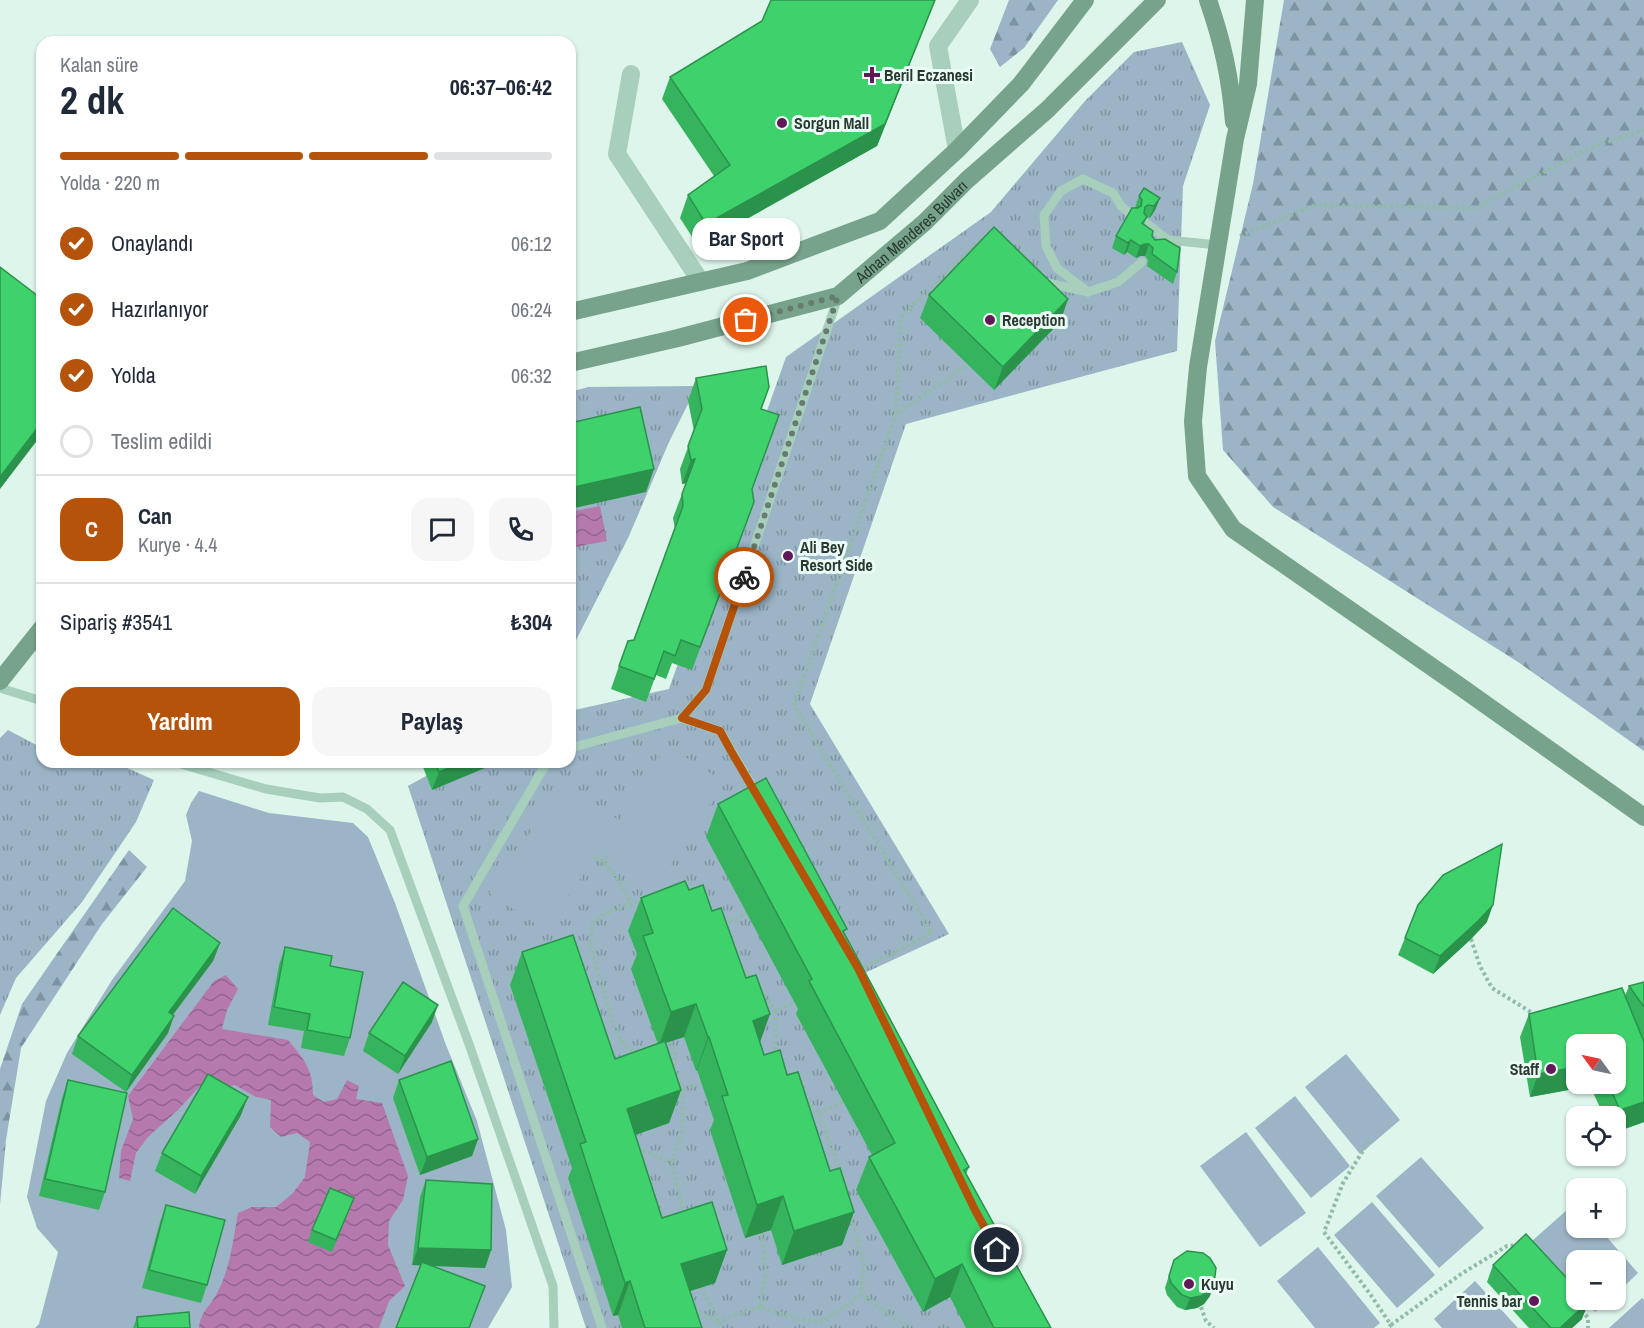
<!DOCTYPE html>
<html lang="tr">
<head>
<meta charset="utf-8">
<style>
  body { margin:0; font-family:"Archivo Narrow",sans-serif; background:#f6f6f7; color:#1f2937; height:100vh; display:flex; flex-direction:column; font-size:22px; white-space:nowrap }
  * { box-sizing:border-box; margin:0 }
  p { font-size:20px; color:#747a83 }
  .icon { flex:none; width:33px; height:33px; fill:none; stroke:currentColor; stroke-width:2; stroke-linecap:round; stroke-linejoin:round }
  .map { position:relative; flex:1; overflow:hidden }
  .sheet { position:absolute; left:36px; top:36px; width:540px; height:732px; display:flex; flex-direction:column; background:#fff; border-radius:18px; box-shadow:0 2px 4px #0004 }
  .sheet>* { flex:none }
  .needle { width:39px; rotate:303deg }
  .buttons { position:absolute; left:1566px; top:1034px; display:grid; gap:12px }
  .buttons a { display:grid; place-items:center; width:60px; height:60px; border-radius:12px; background:#fff; box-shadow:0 2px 4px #0004; font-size:30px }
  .pin { position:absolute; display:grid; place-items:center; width:51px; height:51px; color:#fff; margin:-26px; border:3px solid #fff; border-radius:50%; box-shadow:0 2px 6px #0007 }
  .courier { position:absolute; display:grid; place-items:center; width:60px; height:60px; margin:-30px; border:4px solid #b45309; border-radius:50%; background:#fff; color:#222; box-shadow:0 2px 8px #0007 }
  .bubble { position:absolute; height:42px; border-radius:18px; background:#fff; box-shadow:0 2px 4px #0004; font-size:20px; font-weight:700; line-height:42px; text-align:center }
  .summary em { font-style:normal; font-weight:700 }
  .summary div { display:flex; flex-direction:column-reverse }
  .summary { display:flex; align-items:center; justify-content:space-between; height:102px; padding:0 24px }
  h1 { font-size:39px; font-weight:700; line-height:45px }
  .bar { display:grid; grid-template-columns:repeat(4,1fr); gap:9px 6px; align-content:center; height:72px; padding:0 24px }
  .bar i { height:8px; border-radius:4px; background:#e0e1e3 }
  .bar .active { background:#b45309 }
  .bar p { grid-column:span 4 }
  .line { display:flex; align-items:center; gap:15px; padding:0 24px; border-top:2px solid #e0e1e3 }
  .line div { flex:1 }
  .round { display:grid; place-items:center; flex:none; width:63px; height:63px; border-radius:18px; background:#f6f6f7 }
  ol { padding:0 24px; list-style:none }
  li { display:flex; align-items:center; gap:18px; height:66px }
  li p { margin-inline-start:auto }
  li .icon { padding:6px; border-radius:50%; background:#b45309; color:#fff; stroke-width:4 }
  li:last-child { color:#747a83 }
  li i { width:33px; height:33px; border:3px solid #e0e1e3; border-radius:50% }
  .action { display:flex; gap:12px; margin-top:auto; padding:12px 24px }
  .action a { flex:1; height:69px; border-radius:18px; background:#b45309; color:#fff; font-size:24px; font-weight:700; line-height:69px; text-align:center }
  .action a+a { background:#f6f6f7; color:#1f2937 }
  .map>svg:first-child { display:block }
</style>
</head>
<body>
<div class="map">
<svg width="1644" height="1328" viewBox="0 0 1644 1328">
  <defs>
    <pattern id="grass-tufts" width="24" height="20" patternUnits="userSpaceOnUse" patternTransform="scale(1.5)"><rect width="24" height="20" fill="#9bb4c6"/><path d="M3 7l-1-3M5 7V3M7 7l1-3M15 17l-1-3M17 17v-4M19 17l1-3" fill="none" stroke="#7e93a1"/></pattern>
    <pattern id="forest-firs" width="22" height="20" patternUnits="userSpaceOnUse" patternTransform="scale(1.5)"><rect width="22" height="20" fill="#9bb4c6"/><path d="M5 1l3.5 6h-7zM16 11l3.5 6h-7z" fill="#7e93a1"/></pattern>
    <pattern id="water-waves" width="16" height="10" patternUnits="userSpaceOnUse" patternTransform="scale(1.5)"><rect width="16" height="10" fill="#b579ae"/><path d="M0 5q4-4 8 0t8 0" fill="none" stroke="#93648e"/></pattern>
  </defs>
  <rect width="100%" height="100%" fill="#ddf5eb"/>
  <g fill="url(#grass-tufts)">
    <polygon points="1182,42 1210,105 1183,186 1177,351 906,424 810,704 949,934 856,977 1031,1328 586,1328 408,786 451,762 570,762 570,711 669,689 786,357 991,212 1085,101 1134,52"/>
    <polygon points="697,386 669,442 629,536 570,652 570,392 588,387"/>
    <polygon points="8,730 42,748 42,762 69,762 75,765 96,766 100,762 114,762 154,780 136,822 82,902 16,978 0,1015 0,738"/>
  </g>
  <g fill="url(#forest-firs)">
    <polygon points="1009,0 1058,0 1024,48 1000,67 990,49"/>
    <polygon points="1284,0 1644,0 1644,751 1518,662 1273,507 1223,450 1215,341 1253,184"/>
    <polygon points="129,850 147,867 102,924 21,1048 6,1140 0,1205 0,1069 22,1004"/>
  </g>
  <g fill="#9bb4c6">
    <polygon points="667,745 724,782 656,888 599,851 545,930 489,893 564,783 619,820"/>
    <polygon points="199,791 269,813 353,823 368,837 395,903 446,1045 477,1121 506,1230 512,1287 488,1328 35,1328 39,1324 58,1252 37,1228 27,1197 46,1101 67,1053 112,980 185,881 192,841 186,815 191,803"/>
    <polygon points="1346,1054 1400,1120 1360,1154 1305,1087"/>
    <polygon points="1295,1096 1350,1166 1311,1198 1255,1128"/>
    <polygon points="1246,1132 1306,1213 1260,1247 1200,1166"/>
    <polygon points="1421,1157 1484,1228 1439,1268 1376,1196"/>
    <polygon points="1372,1202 1435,1275 1397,1308 1334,1235"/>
    <polygon points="1576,1202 1576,1227 1598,1227 1638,1273 1616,1294 1616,1260 1576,1260 1576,1292 1532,1241"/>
    <polygon points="1318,1247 1380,1323 1374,1328 1315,1328 1277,1281"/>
    <polygon points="1475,1281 1518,1328 1442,1328 1434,1319"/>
    <polygon points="1642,1298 1644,1300 1644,1328 1609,1328"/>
    <polygon points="1583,1299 1609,1299 1595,1312"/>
  </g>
  <g fill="url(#water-waves)">
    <polygon points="600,506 607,541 570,548 570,512"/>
    <path d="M 226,975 L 238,989 L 227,1010 L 222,1029 L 288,1040 C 304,1059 313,1069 313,1095 L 324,1102 L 337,1099 L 347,1080 L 359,1086 L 356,1099 L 382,1103 L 408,1176 L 403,1200 L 389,1221 L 388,1245 L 405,1286 L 389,1301 L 379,1328 L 199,1328 C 201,1311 208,1309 216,1295 C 230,1271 233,1240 238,1213 L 252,1207 L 276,1207 L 292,1194 L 305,1177 L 310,1142 L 297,1133 L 281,1137 L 270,1127 L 271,1100 L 256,1097 L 235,1085 L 217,1089 L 200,1086 L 178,1110 L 148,1137 L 136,1153 L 130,1181 L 119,1178 L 121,1151 L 133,1119 L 128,1096 L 214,981 Z"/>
  </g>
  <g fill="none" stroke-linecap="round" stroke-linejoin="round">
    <g stroke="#91bba6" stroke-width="4" stroke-dasharray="3 3" stroke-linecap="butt">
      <polyline points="1240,236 1315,205 1475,208 1590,148 1644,130"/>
      <polyline points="896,413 901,317 989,232 993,235"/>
      <path d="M 594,857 C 613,868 622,884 630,903"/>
      <polyline points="603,862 607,856"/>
      <polyline points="724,925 746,913"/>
      <polyline points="1471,939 1480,966 1492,988 1534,1014"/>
      <polyline points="739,964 751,979"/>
      <polyline points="859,970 932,933 794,705 896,414 968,365"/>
      <polyline points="760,990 776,1011"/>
      <polyline points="670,1041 675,1053 673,1069"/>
      <polyline points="638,1053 626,1048 615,1029 590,944 593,923 612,910 643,900"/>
      <polyline points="775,1056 776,1011 798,1000"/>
      <polyline points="675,1073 683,1089 682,1131 672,1163 684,1214"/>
      <polyline points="683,1089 706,1081"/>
      <polyline points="804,1095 818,1113 844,1180"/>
      <polyline points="818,1113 843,1102"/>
      <polyline points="1369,1141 1343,1183 1324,1232 1370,1294 1391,1325 1387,1328"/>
      <polyline points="637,1150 650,1153 672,1163"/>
      <polyline points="851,1217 864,1264 861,1295"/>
      <polyline points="761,1233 765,1257"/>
      <polyline points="701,1287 719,1321 760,1307 797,1319 823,1322 861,1295 910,1328"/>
      <polyline points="760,1307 766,1271 763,1256"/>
      <polyline points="1201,1307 1206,1321 1214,1328"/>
      <polyline points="1582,1310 1588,1318 1588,1328"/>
      <polyline points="693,1311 719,1321 722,1328"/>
      <polyline points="1391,1325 1461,1274 1507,1246 1518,1245"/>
    </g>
    <g stroke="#a7cfbc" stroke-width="9">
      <polyline points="1146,223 1168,240"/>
      <polyline points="1159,245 1168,240 1218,245"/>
      <polyline points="1048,283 1088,292 1118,282 1142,262"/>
      <polyline points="1088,292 1057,268 1046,246 1044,215 1061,191 1083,179 1113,193 1121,206 1131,214"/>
      <polyline points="0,688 42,701"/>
      <polyline points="682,718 720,731 758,796"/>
      <polyline points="570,748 682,718 706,690 838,297"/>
      <polyline points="174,762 266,789 320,798 343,797 367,809 390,830 469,1044 553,1286 554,1328"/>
      <polyline points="547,762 463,906 602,1328"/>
    </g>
    <g stroke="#a7cfbc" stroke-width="18">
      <polyline points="631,74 617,154 701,282"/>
      <polyline points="957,150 938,46 970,0"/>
    </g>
    <g stroke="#78a38b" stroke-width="18">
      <path d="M 1208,0 C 1223,43 1230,77 1234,122"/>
      <polyline points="1255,0 1248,84 1235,139 1198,367 1193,421 1197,476 1233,529 1458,685 1644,817"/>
      <polyline points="570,312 747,271 880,221 957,150 1021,84 1085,0"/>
      <path id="s1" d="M 570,363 L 678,338 L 838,296 L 925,222 L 967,180 L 1047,110 L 1157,0"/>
      <polyline points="0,681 42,628"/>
    </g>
  </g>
  <g fill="#35b45d" fill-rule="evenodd">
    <polygon points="930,13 877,146 698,246 680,218 688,195 714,176 662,99 670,77 762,21"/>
    <polygon points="1139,196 1160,198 1155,210 1150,218 1147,217 1144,224 1177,272 1173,284 1147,266 1148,260 1145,256 1140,256 1136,258 1127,252 1124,255 1112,248 1116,236 1135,208"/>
    <polygon points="929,295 1068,299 1060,322 994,390 920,318"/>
    <polygon points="696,378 761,409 752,489 754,502 692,670 672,663 666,679 656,675 646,702 611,689 619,666 634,640 675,529 673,518 686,483 682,484 680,469 694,431 688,401"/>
    <polygon points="421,762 499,762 432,790"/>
    <polygon points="718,804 845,935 969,1167 966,1174 1051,1328 966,1328 950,1297 923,1312 856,1190 869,1157 872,1155 796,1014 798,1009 706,837"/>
    <polygon points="689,890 760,1042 764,1055 787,1075 830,1171 854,1212 842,1245 782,1265 771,1230 745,1238 710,1130 714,1120 697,1070 696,1071 684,1037 665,1043 681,1090 669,1123 635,1135 662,1218 727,1250 715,1283 690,1291 702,1328 622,1328 618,1315 613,1316 568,1178 572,1168 510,985 522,952 615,1059 658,1044 631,969 637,954 628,931 641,898"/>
    <polygon points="1487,922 1471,939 1433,974 1398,955 1405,938"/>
    <polygon points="220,943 213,961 173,1015 168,1033 126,1092 72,1054 78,1036"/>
    <polygon points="285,947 330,966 350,1038 344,1056 301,1048 304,1031 268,1025 279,965"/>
    <path d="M 1644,982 L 1644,1122 L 1616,1132 L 1616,1116 L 1604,1116 L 1590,1086 L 1530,1097 L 1520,1037 L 1529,1014 L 1625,996 L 1629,986 ZM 1616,1044 L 1616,1083 L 1576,1083 Z"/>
    <polygon points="432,1022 398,1074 363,1051 369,1033"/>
    <polygon points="68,1080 105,1192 99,1210 39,1196 62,1098"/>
    <polygon points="399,1080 478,1139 472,1156 420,1175 393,1098"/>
    <polygon points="241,1115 195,1194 155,1171 162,1153"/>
    <polygon points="426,1180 491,1250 485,1268 412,1265 420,1197"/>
    <polygon points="354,1198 332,1252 308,1242 312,1230"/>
    <polygon points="166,1205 207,1285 201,1303 142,1288 160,1222"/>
    <polygon points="1174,1260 1210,1296 1204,1304 1197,1308 1185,1310 1177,1307 1167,1295 1165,1288"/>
    <polygon points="1493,1265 1582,1319 1572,1328 1529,1328 1487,1282"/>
    <polygon points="137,1317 190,1328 133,1328"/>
  </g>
  <g fill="#2b924c">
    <polygon points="935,0 877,146 698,246 706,224"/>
    <polygon points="1160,198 1155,210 1150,218 1154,206"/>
    <polygon points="1131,240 1127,252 1124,255 1128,243"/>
    <polygon points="1145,244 1149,244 1145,256 1140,256 1136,258 1140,246"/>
    <polygon points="1068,299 1060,322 994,390 1003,367"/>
    <polygon points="42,422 42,434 0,489 0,477"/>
    <polygon points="695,459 686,483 682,484 691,460"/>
    <polygon points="654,469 646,492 570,509 570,488"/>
    <polygon points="463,762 499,762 432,790 439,772"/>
    <polygon points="1493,905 1487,922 1471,939 1433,974 1440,956"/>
    <polygon points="220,943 213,961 162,1029 169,1012"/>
    <polygon points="696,1004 684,1037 659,1045 671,1012"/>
    <polygon points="438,1005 432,1022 398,1074 405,1056"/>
    <polygon points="770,1014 758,1048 753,1021"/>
    <polygon points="174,1016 168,1033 126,1092 132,1075"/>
    <polygon points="708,1037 709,1037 697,1070 696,1071"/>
    <polygon points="1576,1067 1576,1083 1591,1083 1590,1086 1530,1097 1538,1074"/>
    <polygon points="681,1090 669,1123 615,1142 627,1109"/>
    <polygon points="248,1097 241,1115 195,1194 201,1176"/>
    <polygon points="1644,1102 1644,1122 1616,1132 1616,1122 1620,1110"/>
    <polygon points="478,1139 472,1156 420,1175 427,1157"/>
    <polygon points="783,1196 771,1230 745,1238 757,1205"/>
    <polygon points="854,1212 842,1245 782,1265 794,1231"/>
    <polygon points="418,1248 491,1250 485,1268 412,1265"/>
    <polygon points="727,1250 715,1283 669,1298 681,1264"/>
    <polygon points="962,1264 950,1297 923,1312 935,1279"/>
    <polygon points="630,1281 618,1315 613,1316 625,1283"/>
    <polygon points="1214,1284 1210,1296 1204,1304 1197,1308 1185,1310 1190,1298"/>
    <polygon points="1589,1301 1582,1319 1572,1328 1560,1328"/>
  </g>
  <g fill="#3ed16c" stroke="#2b924c" stroke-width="1.5">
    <polygon points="771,0 935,0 885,124 706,224 688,195 730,165 670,77 762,21"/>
    <polygon points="1144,188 1160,198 1154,206 1148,205 1145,207 1144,213 1147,217 1142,223 1153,231 1152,236 1155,240 1165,239 1180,248 1177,272 1152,254 1153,248 1149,244 1145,244 1140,246 1131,240 1128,243 1116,236 1132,208 1137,208 1141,206 1142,200 1139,196"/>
    <polygon points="994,227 1068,299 1003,367 929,295"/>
    <polygon points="0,267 42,299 42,422 0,477"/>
    <polygon points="766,366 769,387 761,409 779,415 752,489 754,502 700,647 681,640 675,656 664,651 654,679 619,666 628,641 634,640 683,506 682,494 695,459 691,460 688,446 702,409 696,378"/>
    <polygon points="640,407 654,469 570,488 570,423"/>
    <polygon points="434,762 463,762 439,772"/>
    <polygon points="766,778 847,929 843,931 969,1167 964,1170 1051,1328 994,1328 962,1264 935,1279 869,1157 895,1143 809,981 812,979 718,804"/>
    <polygon points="1502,844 1493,905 1478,921 1440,956 1405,938 1418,905 1443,875"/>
    <polygon points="685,881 689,890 703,885 712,911 721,908 746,978 756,975 770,1014 753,1021 764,1055 780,1050 787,1075 798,1072 830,1171 840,1168 854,1212 794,1231 783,1196 757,1205 722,1096 728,1095 709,1037 708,1037 696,1004 671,1012 643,936 653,933 641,898"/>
    <polygon points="173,908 220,943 169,1012 174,1016 132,1075 78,1036"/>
    <polygon points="573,935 615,1059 665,1041 681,1090 627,1109 662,1218 712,1202 727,1250 681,1264 702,1328 645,1328 630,1281 625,1283 580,1144 586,1142 522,952"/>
    <polygon points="285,947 332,956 330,966 363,972 350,1038 307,1030 310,1014 274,1007"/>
    <polygon points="403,982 438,1005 405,1056 369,1033"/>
    <polygon points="1644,982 1644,1007 1629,986"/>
    <polygon points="1622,988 1644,1042 1644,1102 1620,1110 1608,1083 1616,1083 1616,1044 1576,1044 1576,1067 1538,1074 1529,1014"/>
    <polygon points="451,1061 478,1139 427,1157 399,1080"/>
    <polygon points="208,1074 248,1097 201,1176 162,1153"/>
    <polygon points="68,1080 127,1093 105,1192 45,1179"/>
    <polygon points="426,1180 492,1184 491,1250 418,1248"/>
    <polygon points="330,1188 354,1198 336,1240 312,1230"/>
    <polygon points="166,1205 225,1220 207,1285 149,1270"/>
    <polygon points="1526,1234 1576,1288 1576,1299 1587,1299 1589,1301 1560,1328 1551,1328 1493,1265"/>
    <polygon points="1187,1251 1203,1253 1210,1258 1216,1268 1214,1284 1208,1292 1201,1296 1190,1298 1182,1295 1171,1283 1169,1276 1174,1260"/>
    <polygon points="422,1262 485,1286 469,1328 396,1328"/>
    <polygon points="189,1312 190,1328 138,1328 137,1317"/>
  </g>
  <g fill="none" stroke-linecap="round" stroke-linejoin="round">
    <polyline stroke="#677b71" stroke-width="6" stroke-dasharray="0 10.8" points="744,577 838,296 746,320"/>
    <polyline stroke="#b45309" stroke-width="8" points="744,577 706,690 682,718 720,731 731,751 859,970 975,1210 997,1250"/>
  </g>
  <g fill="#611957" stroke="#eafcf5" stroke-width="2">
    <path d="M869 66h6v6h6v6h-6v6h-6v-6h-6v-6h6z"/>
    <circle cx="782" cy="123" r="6"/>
    <circle cx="990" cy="320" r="6"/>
    <circle cx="788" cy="556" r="6"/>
    <circle cx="1551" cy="1069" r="6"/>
    <circle cx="1189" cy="1284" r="6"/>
    <circle cx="1534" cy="1301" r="6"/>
  </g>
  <g text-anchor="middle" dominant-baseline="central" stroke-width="6" stroke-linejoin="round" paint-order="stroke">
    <g font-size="16" font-weight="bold" fill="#283a2f" stroke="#eafcf5" text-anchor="start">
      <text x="884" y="75">Beril Eczanesi</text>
      <text x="794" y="123">Sorgun Mall</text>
      <text x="1002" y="320">Reception</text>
      <text x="800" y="547">Ali Bey<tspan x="800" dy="18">Resort Side</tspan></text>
      <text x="1539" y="1069" text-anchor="end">Staff</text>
      <text x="1201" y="1284">Kuyu</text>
      <text x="1522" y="1301" text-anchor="end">Tennis bar</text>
    </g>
    <g font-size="16" fill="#283a2f" stroke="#eafcf5">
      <text stroke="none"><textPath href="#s1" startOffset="374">Adnan Menderes Bulvarı</textPath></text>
    </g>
  </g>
</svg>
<div class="buttons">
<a><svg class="needle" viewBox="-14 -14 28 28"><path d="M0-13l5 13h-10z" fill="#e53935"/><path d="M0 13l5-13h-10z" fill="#747a83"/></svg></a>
<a><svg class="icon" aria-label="locate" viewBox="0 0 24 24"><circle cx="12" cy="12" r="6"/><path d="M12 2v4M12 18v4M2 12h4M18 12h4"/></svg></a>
<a>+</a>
<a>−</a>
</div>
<div class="pin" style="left:746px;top:320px;background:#ea580c"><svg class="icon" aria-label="bag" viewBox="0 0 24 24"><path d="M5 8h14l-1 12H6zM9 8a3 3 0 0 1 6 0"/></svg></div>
<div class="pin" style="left:997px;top:1250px;background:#1f2937"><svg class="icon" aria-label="home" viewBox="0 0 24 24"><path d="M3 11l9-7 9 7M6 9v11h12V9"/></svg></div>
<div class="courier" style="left:744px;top:577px"><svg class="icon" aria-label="bike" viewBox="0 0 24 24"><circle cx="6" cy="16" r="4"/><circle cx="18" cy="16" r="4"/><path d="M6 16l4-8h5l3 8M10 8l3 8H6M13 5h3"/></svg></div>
<div class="bubble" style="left:692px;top:218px;width:108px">Bar Sport</div>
<section class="sheet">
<div class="summary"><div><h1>2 dk</h1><p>Kalan süre</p></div><em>06:37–06:42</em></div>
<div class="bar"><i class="active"></i><i class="active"></i><i class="active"></i><i></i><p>Yolda · 220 m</p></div>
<ol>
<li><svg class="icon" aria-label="check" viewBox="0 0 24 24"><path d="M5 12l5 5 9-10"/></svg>Onaylandı<p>06:12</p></li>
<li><svg class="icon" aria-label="check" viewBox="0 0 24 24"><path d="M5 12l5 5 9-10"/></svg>Hazırlanıyor<p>06:24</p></li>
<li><svg class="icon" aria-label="check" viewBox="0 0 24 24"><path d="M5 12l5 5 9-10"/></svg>Yolda<p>06:32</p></li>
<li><i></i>Teslim edildi</li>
</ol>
<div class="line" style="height:108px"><b class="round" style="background:#b45309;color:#fff">C</b><div><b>Can</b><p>Kurye · 4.4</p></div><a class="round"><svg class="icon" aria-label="chat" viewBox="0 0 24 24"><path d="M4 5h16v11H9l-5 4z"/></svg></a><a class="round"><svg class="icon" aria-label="phone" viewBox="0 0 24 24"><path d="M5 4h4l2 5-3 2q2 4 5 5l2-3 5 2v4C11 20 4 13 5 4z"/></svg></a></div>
<div class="line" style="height:78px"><div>Sipariş #3541</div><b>₺304</b></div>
<div class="action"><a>Yardım</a><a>Paylaş</a></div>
</section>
</div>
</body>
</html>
